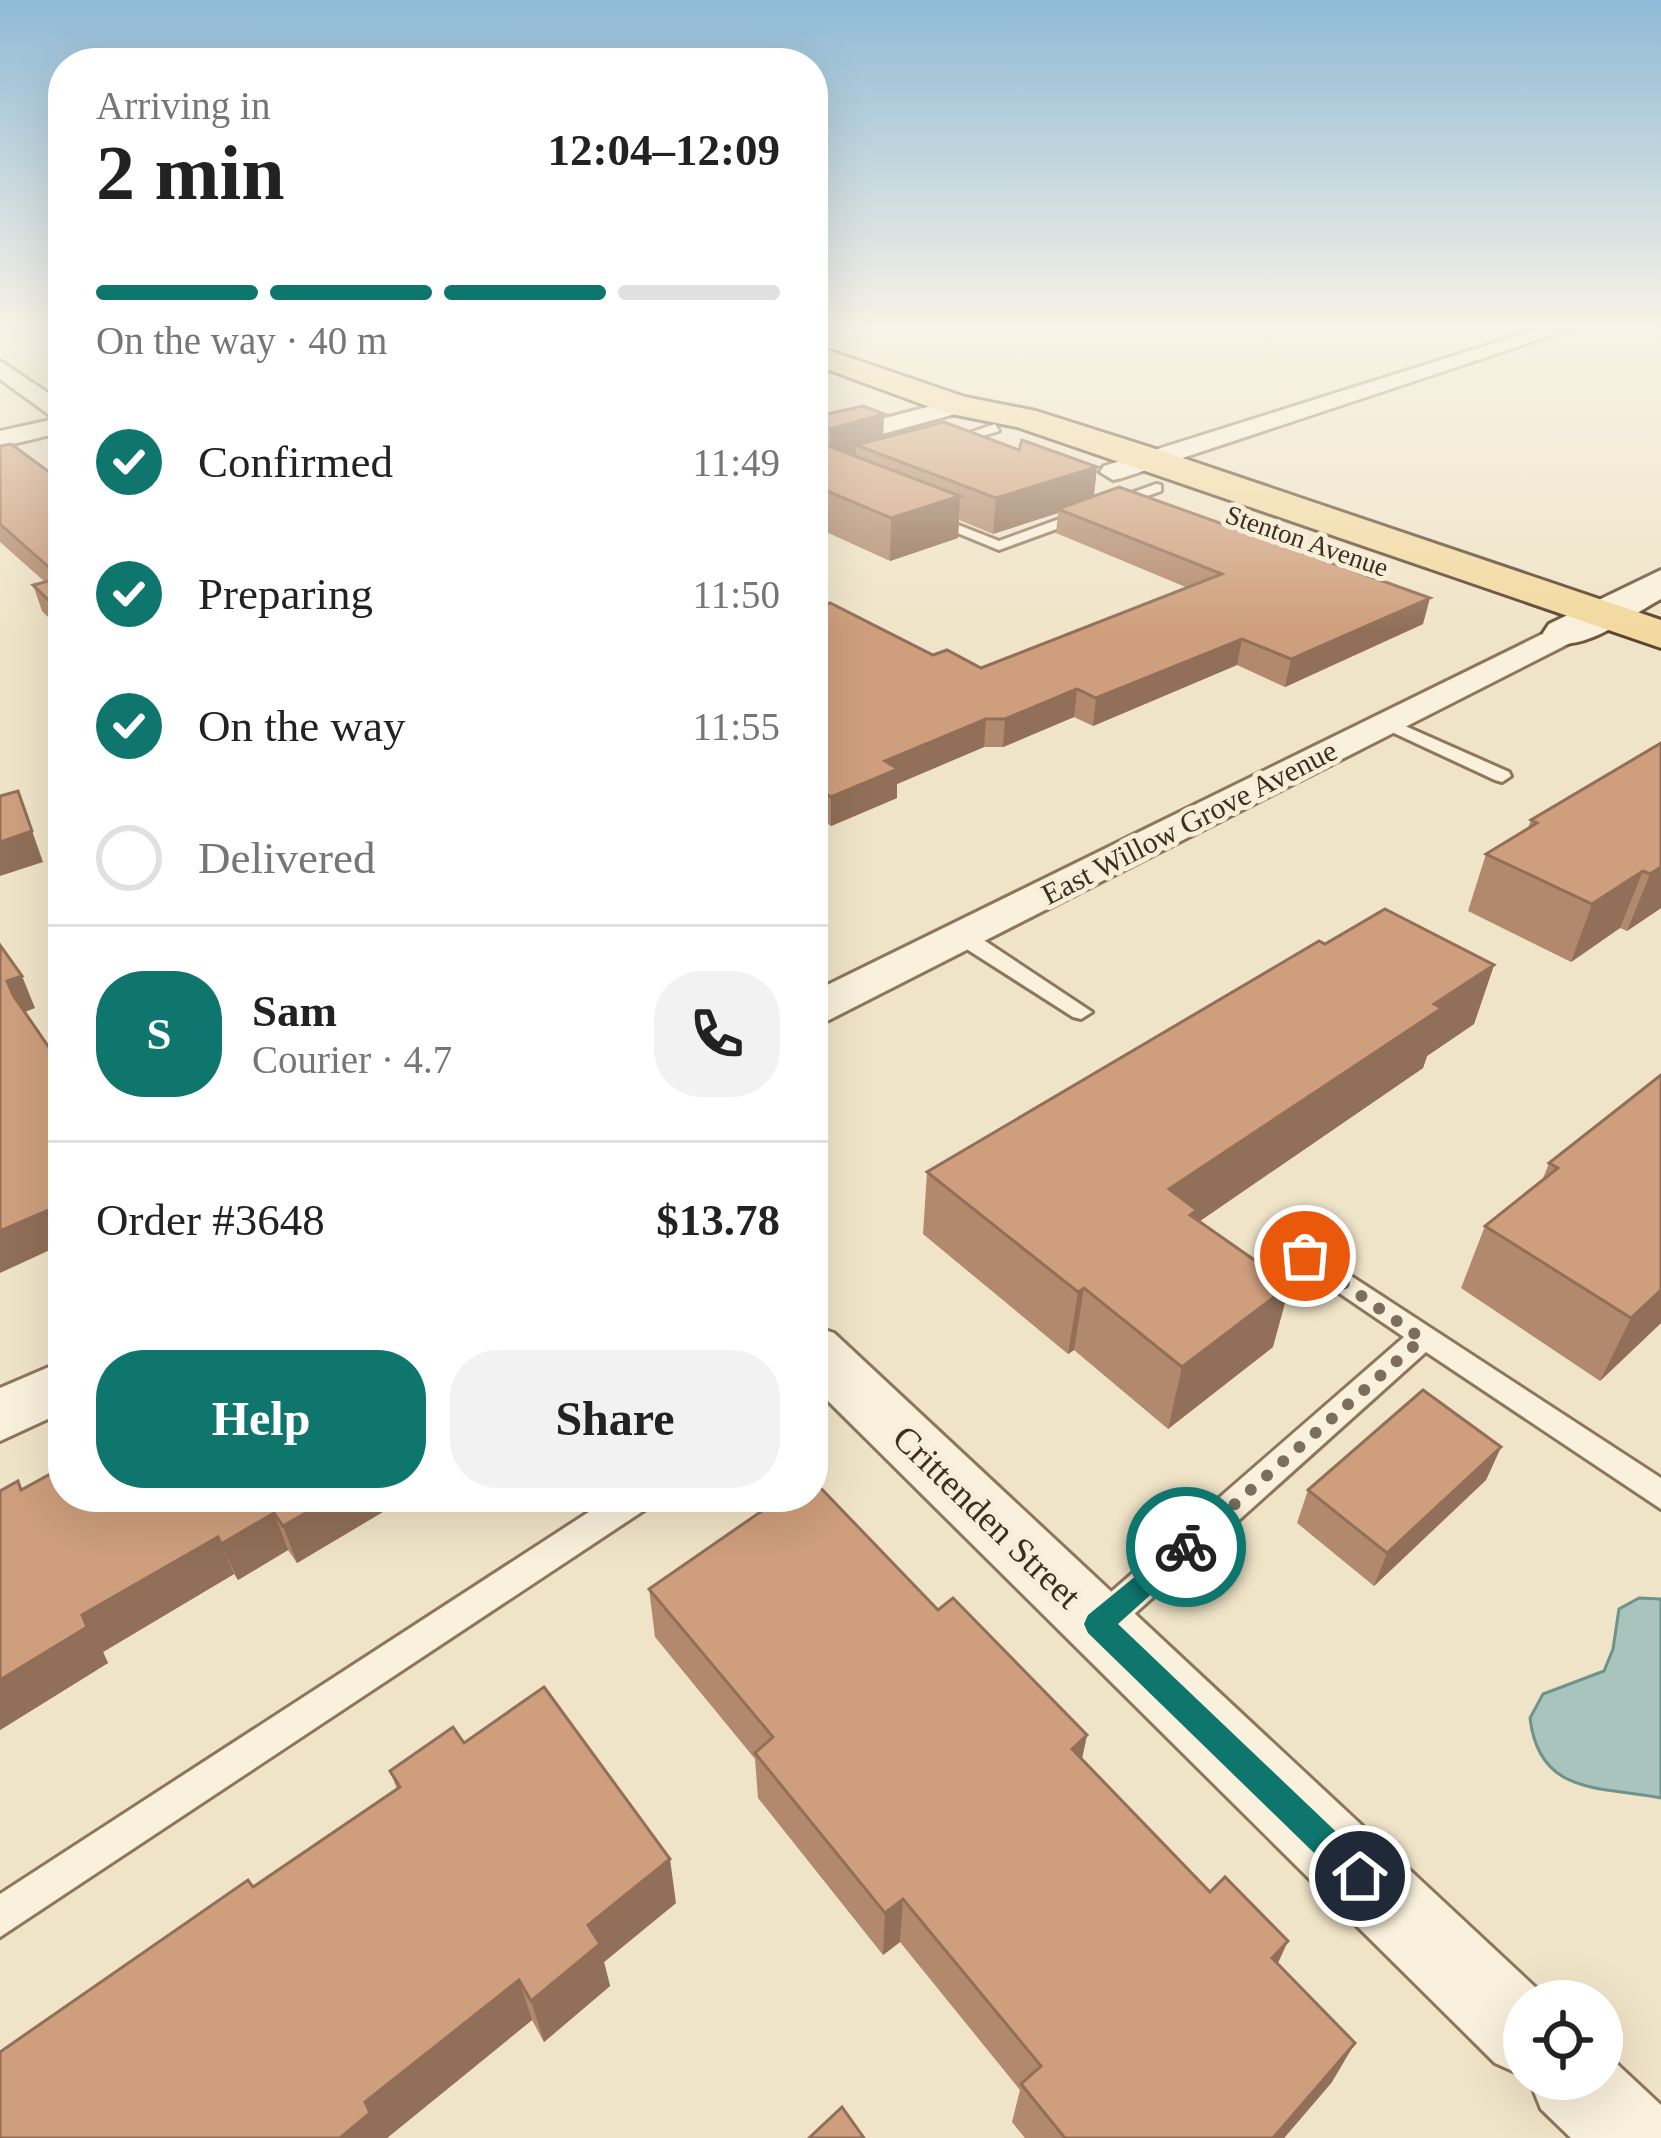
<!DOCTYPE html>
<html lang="en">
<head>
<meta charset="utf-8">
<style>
  body { margin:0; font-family:Georgia,serif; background:#f2f2f2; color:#222; height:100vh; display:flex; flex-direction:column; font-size:45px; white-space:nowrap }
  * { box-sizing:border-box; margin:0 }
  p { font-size:39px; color:#767676 }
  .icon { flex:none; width:66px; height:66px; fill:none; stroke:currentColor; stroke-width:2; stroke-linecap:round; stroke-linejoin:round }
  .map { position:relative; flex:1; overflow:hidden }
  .side { position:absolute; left:48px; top:48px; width:780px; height:1464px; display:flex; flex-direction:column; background:#fff; border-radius:48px; box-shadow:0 12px 48px #0002 }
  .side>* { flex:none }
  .controls { position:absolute; left:1503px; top:1980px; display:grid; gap:24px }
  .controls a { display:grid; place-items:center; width:120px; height:120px; border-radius:50%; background:#fff; box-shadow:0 12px 48px #0002; font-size:60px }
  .pin { position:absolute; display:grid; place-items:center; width:102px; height:102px; color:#fff; margin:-51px; border:6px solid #fff; border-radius:50%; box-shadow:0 3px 12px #0007 }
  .courier { position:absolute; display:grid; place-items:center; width:120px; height:120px; margin:-60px; border:9px solid #0f766e; border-radius:50%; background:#fff; color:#222; box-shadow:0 3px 15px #0007 }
  .headline em { font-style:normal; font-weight:700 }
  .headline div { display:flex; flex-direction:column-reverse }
  .headline { display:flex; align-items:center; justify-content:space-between; height:204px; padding:0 48px }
  h1 { font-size:78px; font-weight:700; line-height:90px }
  .bar { display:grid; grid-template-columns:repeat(4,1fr); gap:18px 12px; align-content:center; height:144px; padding:0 48px }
  .bar i { height:15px; border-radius:9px; background:#e0e0e0 }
  .bar .current { background:#0f766e }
  .bar p { grid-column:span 4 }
  .line { display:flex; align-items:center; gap:30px; padding:0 48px; border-top:3px solid #e0e0e0 }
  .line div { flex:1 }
  .round { display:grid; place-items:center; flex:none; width:126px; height:126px; border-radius:48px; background:#f2f2f2 }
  ol { padding:0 48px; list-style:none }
  li { display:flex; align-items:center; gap:36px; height:132px }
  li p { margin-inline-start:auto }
  li .icon { padding:12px; border-radius:50%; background:#0f766e; color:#fff; stroke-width:4 }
  li:last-child { color:#767676 }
  li i { width:66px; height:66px; border:6px solid #e0e0e0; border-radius:50% }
  .action { display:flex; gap:24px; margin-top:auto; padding:24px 48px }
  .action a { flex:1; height:138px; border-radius:48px; background:#0f766e; color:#fff; font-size:48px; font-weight:700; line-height:138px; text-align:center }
  .action a+a { background:#f2f2f2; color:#222 }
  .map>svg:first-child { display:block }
</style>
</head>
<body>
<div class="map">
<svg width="1661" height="2138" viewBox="0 0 1661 2138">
  <rect width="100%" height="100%" fill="#f0e4c8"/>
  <path fill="#a9c4bc" stroke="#6f938a" stroke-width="3" d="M 1639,1598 L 1661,1599 L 1661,1798 C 1603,1786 1539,1797 1530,1718 L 1543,1694 L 1604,1671 L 1613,1649 L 1619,1609 Z"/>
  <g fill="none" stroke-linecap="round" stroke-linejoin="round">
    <g stroke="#8d765c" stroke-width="6">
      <g id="lane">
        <polygon points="995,424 999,431 946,447 940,443"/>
        <polygon points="1156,484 1161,485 1161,491 999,550 921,518 933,515 999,541"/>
        <polygon points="1387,718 1509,772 1511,776 1502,782 1495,780 1381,727 1378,723"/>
        <polygon points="962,930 970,931 1092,1012 1081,1019 1073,1017 954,941 951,936"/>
        <polygon points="1305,1246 1661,1478 1661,1509 1426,1352 1112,1634 1100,1639 1088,1634 1083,1623 1088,1612 1404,1337 1295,1263 1291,1256 1295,1249"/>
        <polygon points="612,1497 654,1497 649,1507 0,1937 0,1894"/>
      </g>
    </g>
    <g stroke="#8d765c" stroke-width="6">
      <g id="street">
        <polygon points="1539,329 1571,329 1122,478 1113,480 1100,472 1104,466"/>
        <polygon points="0,361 63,403 63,432 0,447 0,431 55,419 0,379"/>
        <polygon points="958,399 966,401 966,411 813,453 813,437"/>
        <polygon points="1565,623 1576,626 1581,633 1576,640 829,1020 813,1024 813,992"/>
        <polygon points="813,1326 834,1333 1550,2001 1524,2001 1524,2076 1495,2063 813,1386"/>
        <polygon points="63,1361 63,1412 0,1441 0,1388"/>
        <polygon points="1602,2050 1661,2105 1661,2138 1571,2138 1541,2109 1529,2079 1602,2079"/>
      </g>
    </g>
    <g stroke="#6f573f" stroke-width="6">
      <path id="secondary" d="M 1661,570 L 1661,599 C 1629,616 1587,652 1549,642 L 1543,633 L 1549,624 Z"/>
    </g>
    <g stroke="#5b4430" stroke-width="6">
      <polygon id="primary" points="813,345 965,397 1036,411 1162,451 1661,620 1661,648 1017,427 946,413 813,364"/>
    </g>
    <use href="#lane" fill="#faf1dc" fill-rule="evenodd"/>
    <use href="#street" fill="#faf1dc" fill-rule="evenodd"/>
    <use href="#secondary" fill="#faf1dc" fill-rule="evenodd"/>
    <use href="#primary" fill="#f3d9a0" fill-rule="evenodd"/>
  </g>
  <g fill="#b2896c">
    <polygon points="813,388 824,392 824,415 884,438 1019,450 1097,467 1094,496 1423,624 1285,687 1237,665 1093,726 1074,717 1003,747 984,747 897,784 897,798 831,826 813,814 813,609 933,655 981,668 1188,588 1056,533 1058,513 993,534 959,520 958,538 890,561 813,526"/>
    <polygon points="0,446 63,482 63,632 42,611 33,585 45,582 0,542"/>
    <polygon points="1661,743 1661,908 1627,931 1620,928 1571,962 1468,911 1486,854 1528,828 1531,820"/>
    <polygon points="1325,944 1494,965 1474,1024 1427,1056 1423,1068 1200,1221 1273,1347 1168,1429 1074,1350 1068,1354 923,1234 927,1172"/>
    <polygon points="1661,1075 1661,1323 1600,1381 1461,1288 1485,1226 1542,1181 1549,1163"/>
    <polygon points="1501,1447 1486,1480 1374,1586 1297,1523 1308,1490"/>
    <polygon points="18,1481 22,1489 408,1497 297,1563 288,1550 238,1580 234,1574 103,1652 108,1663 0,1730 0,1491"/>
    <polygon points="649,1589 938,1610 1087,1735 1082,1759 1278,1963 1332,2082 1284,2138 1025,2138 1012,2122 1020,2090 900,1942 883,1955 758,1798 755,1759 655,1637"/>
    <polygon points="464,1743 676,1903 604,1962 610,1986 544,2042 532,2020 387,2138 0,2138 253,1887 397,1789 390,1771"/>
  </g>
  <g fill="#916f58">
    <polygon points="824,392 824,428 813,425 813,395"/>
    <polygon points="884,414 883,452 856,445 856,461 830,468 830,429"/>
    <polygon points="1097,467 1093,502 1058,509 1058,513 993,534 996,498"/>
    <polygon points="960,496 958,538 890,561 891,518"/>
    <polygon points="1430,598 1423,624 1285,687 1291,659"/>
    <polygon points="1242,639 1237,665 1093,726 1096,698"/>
    <polygon points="1077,689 1074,717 1003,747 1005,719"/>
    <polygon points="986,719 984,747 897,784 897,798 831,826 831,797 885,761"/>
    <polygon points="18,791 43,862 0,876 0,842"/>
    <polygon points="1661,867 1661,908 1627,931 1650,874"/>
    <polygon points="1643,871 1620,928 1571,962 1592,904"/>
    <polygon points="1494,965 1474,1024 1427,1056 1423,1068 1194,1225 1169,1189"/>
    <polygon points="22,976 35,1008 20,1014 7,981"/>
    <polygon points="63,1204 63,1244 0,1273 0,1231"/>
    <polygon points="1290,1285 1273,1347 1168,1429 1182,1367"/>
    <polygon points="1084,1288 1074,1350 1068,1354 1078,1292"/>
    <polygon points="1661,1290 1661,1323 1600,1381 1631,1318"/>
    <polygon points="1501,1447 1486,1480 1374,1586 1387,1553"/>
    <polygon points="333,1497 408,1497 297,1563 283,1526"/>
    <polygon points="274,1513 288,1550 238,1580 221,1544"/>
    <polygon points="218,1537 234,1574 103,1652 108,1663 0,1730 0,1680 82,1615"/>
    <polygon points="1087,1735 1077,1781 1072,1749"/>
    <polygon points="670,1859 676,1903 604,1962 610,1986 544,2042 531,2001 588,1925"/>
    <polygon points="903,1899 900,1942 883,1955 885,1913"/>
    <polygon points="1288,1941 1269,1983 1272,1958"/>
    <polygon points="519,1980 532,2020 387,2138 340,2138 365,2102"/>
    <polygon points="1355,2043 1332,2082 1284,2138 1273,2138"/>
  </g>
  <g fill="#cf9f7d" stroke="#916f58" stroke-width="3">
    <polygon points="863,406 884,414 830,429 813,425 813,417"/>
    <polygon points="944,422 1019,450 1022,440 1097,467 996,498 856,445"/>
    <polygon points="813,440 960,496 891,518 813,485"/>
    <polygon points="11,444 63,482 63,614 33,585 61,578 0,524 0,446"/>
    <polygon points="1119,487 1430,598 1291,659 1242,639 1096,698 1077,689 1005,719 986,719 885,761 898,769 831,797 813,785 813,609 830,603 933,655 947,650 981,668 1222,574 1058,509"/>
    <polygon points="1661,743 1661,867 1650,874 1643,871 1592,904 1486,854 1537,823 1531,820"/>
    <polygon points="18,791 32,831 0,842 0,796"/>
    <polygon points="1385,909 1494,965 1434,1004 1442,1008 1169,1189 1197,1210 1190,1215 1290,1285 1182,1367 1084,1288 1078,1292 927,1172 1319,941 1325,944"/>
    <polygon points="0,945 22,976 7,981 13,995 63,1068 63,1204 0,1231"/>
    <polygon points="1661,1075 1661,1290 1631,1318 1485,1226 1558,1168 1549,1163"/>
    <polygon points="1423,1390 1501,1447 1387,1553 1308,1490"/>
    <polygon points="63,1467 63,1497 333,1497 283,1526 274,1513 221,1544 218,1537 82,1615 87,1627 0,1680 0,1491 18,1481 21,1490"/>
    <polygon points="813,1480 938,1610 953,1598 1087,1735 1072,1749 1210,1892 1225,1877 1288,1941 1272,1958 1355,2043 1273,2138 1065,2138 1021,2084 1041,2066 903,1899 885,1913 755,1753 773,1737 649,1589 782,1497 813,1497"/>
    <polygon points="544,1687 670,1859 588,1925 600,1944 531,2001 519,1980 365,2102 370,2113 340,2138 0,2138 0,2052 248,1880 253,1887 400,1787 390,1771 453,1727 464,1743"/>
    <polygon points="842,2107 864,2138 809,2138"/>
  </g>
  <linearGradient id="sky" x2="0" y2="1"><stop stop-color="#8fbad6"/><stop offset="0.52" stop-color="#f8f3e6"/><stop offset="1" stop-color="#f8f3e6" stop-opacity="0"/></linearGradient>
  <rect width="1661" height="629" fill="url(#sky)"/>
  <polygon fill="#0f766e" points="1186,1535 1195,1539 1199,1547 1195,1555 1118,1624 1371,1865 1376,1876 1371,1887 1360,1892 1349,1887 1088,1633 1084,1624 1088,1615"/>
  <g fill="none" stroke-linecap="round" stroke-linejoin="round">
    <polyline stroke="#7c6e5b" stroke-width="12" stroke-dasharray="0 21.6" points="1186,1547 1422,1339 1305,1256"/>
  </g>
  <g text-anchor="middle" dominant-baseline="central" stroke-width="10" stroke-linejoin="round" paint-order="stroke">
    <g font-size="27" fill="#3d2e20" stroke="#f7eed8">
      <text transform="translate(1307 541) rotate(19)">Stenton Avenue</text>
    </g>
    <g font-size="30" fill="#3d2e20" stroke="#f7eed8">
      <text transform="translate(1189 822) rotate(-27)">East Willow Grove Avenue</text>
    </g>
    <g font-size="36" fill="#3d2e20" stroke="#f7eed8">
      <text transform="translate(987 1517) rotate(44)">Crittenden Street</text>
    </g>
  </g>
</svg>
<div class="controls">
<a><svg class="icon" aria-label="locate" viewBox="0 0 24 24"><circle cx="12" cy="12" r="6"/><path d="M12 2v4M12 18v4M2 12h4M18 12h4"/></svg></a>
</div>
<div class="pin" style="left:1305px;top:1256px;background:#ea580c"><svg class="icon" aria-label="bag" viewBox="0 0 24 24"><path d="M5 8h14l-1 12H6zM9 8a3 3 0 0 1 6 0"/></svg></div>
<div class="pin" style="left:1360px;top:1876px;background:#1f2937"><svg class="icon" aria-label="home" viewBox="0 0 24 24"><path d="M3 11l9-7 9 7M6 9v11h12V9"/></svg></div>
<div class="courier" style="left:1186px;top:1547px"><svg class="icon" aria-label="bike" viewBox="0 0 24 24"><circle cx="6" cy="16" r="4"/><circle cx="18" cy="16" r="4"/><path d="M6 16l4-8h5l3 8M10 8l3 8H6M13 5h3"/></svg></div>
<section class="side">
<div class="headline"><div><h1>2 min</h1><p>Arriving in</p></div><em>12:04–12:09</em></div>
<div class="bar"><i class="current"></i><i class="current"></i><i class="current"></i><i></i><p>On the way · 40 m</p></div>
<ol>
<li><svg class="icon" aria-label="check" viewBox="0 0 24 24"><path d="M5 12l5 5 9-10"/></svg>Confirmed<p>11:49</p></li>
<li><svg class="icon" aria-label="check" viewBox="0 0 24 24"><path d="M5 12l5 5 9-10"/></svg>Preparing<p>11:50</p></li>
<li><svg class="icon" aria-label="check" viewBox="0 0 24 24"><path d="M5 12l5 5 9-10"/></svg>On the way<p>11:55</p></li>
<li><i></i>Delivered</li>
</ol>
<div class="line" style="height:216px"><b class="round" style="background:#0f766e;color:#fff">S</b><div><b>Sam</b><p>Courier · 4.7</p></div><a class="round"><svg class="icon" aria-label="phone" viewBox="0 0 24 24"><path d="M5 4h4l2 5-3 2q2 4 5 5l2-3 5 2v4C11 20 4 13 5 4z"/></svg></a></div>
<div class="line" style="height:156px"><div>Order #3648</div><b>$13.78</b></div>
<div class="action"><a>Help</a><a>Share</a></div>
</section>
</div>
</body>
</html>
